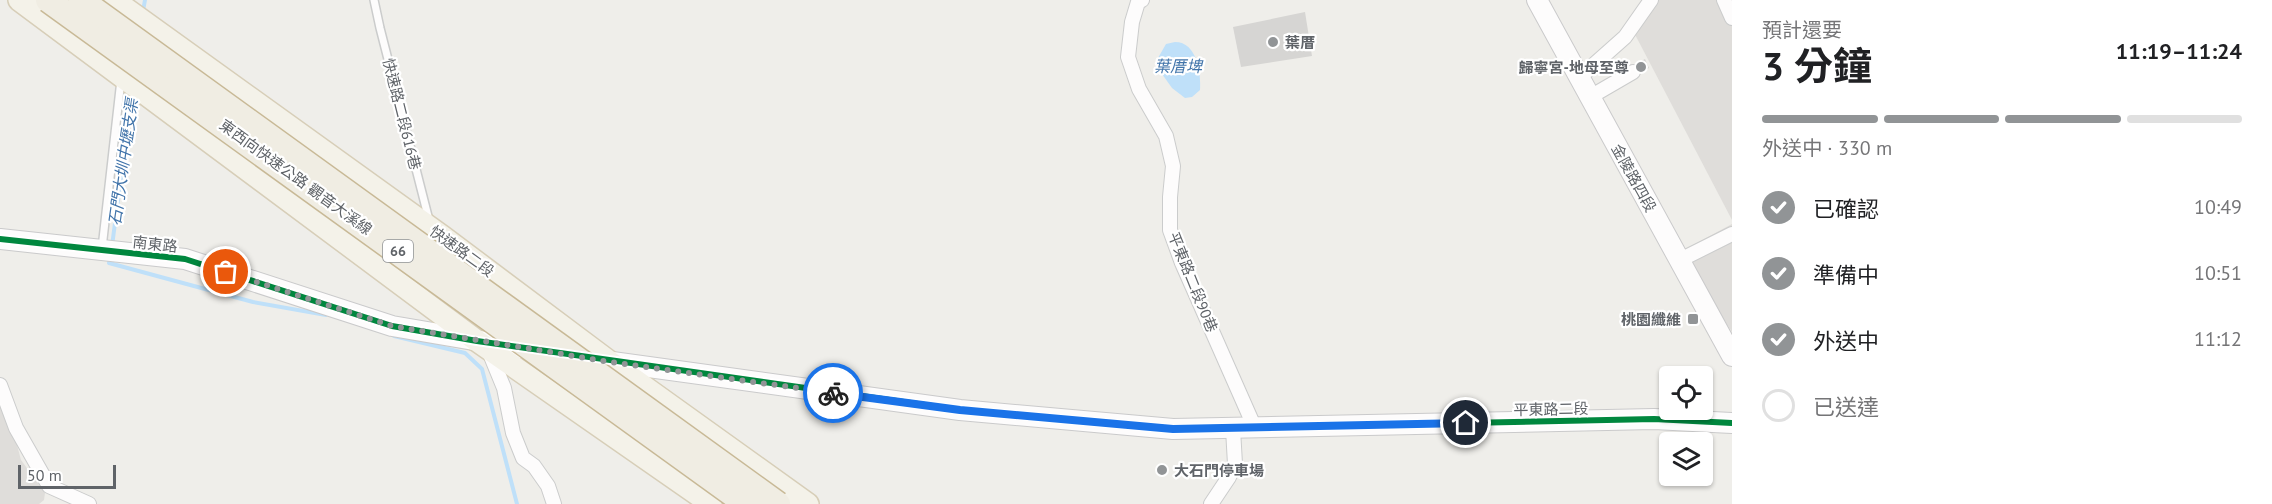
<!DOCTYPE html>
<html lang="zh-TW">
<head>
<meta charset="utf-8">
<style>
  body { margin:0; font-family:"PT Sans","Noto Sans TC",sans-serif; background:#f6f6f6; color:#202124; height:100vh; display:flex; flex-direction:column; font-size:22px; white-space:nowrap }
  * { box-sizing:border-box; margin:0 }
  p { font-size:20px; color:#757577 }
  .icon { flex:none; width:33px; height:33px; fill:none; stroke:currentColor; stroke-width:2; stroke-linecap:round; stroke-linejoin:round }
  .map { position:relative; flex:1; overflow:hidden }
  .details { display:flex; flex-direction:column; background:#fff; width:540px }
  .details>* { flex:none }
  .buttons { position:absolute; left:1659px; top:366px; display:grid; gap:12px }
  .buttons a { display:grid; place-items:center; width:54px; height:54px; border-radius:6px; background:#fff; box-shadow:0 2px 4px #0004; font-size:30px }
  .scale { position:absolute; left:18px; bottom:15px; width:98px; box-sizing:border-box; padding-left:6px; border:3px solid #5f6368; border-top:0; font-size:16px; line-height:21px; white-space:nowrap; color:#5f6368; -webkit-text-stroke:4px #fff; paint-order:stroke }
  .pin { position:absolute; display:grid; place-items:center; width:51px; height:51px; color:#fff; margin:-26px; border:3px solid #fff; border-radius:50%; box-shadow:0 2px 6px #0007 }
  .courier { position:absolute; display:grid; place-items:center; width:60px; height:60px; margin:-30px; border:4px solid #1a73e8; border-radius:50%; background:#fff; color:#222; box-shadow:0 2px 8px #0007 }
  .headline em { font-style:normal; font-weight:700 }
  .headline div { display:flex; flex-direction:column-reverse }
  .headline { display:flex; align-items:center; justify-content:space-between; height:102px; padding:0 30px }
  h1 { font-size:39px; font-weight:700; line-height:45px }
  .bar { display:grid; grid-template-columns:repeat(4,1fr); gap:9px 6px; align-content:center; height:72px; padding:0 30px }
  .bar i { height:8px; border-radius:4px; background:#e0e0e0 }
  .bar .current { background:#919496 }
  .bar p { grid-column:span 4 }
  ol { padding:0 30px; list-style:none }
  li { display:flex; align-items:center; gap:18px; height:66px }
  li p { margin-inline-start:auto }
  li .icon { padding:6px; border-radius:50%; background:#919496; color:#fff; stroke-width:4 }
  li:last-child { color:#757577 }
  li i { width:33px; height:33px; border:3px solid #e0e0e0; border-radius:50% }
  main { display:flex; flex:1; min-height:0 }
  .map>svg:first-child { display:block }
</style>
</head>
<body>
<main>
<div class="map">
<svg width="1732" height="504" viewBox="0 0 1732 504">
  <rect width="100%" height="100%" fill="#efeeea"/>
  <g fill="#dfddda">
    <polygon points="1642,0 1732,0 1732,220 1629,23"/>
    <polygon points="1732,224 1732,332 1680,252"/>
    <polygon points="0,405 14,434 21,460 45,493 44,500 39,504 0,504"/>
  </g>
  <path fill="#bfe0f9" d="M 1175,42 C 1197,42 1201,73 1200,90 L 1192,97 L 1185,98 L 1172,88 L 1157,67 L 1158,58 L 1166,44 Z"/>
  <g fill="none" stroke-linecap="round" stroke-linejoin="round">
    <g stroke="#bfe0f9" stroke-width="4">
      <polyline points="143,11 145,0"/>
      <polyline points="112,246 132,93"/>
      <polyline points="110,257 109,263 253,302 326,315"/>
      <polyline points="394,336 465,353 482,369 517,504"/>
    </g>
  </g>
  <g fill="#d6d5d3">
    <polygon points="1305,12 1312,56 1241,67 1233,27"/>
    <polygon points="1645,59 1649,68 1637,75 1632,66"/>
  </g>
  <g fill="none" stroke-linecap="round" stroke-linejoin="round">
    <g stroke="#cbcccc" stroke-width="10">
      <g id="lane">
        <polyline points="374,0 380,28 429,220"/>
        <polyline points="102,248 121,80"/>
      </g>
    </g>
    <g stroke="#cbcccc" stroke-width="16">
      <g id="street">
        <polyline points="1142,0 1138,2 1132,22 1128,57 1139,89 1166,136 1173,166 1170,197 1170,230 1182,263 1254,426"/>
        <polyline points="1724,0 1732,18"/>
        <polyline points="1580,77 1625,37 1651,0"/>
        <polyline points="1590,97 1633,72"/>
        <polyline points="1680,260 1732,234"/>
        <polyline points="488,349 504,388 513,433 523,458 534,466 548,486 554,504"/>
        <polyline points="0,385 16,428 49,486 89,504"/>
        <polyline points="1211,504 1229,477 1235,464 1233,429"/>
      </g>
    </g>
    <g stroke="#cacacb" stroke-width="22">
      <g id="secondary">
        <polyline points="1537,0 1732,356"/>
        <polyline points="0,239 185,259 392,326 532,350"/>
        <polyline points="605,361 960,410 1173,429 1654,419 1732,423"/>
      </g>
    </g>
    <g stroke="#d7ceb8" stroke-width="24">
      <g id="primary">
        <polyline points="19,0 477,341 711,504"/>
        <polyline points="114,0 442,236 610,362 808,504"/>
      </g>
    </g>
    <use href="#lane" stroke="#fdfcfc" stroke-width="7"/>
    <use href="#street" stroke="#fdfcfc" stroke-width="14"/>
    <use href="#secondary" stroke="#fdfcfc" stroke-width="20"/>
    <use href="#primary" stroke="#f4f2e9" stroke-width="21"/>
    <g stroke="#c8b996" stroke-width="27" stroke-linecap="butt">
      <g id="highway-bridge">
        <polyline points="48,0 746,504"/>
        <polyline points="81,0 778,504"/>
      </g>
    </g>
    <use href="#highway-bridge" stroke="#f0ede3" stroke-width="24"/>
    <g stroke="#fff" stroke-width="10">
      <polyline id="cycleway" points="0,239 185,259 392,326 477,341 960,410 1173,429 1654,419 1732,423"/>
    </g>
    <use href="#cycleway" stroke="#00873e" stroke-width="6"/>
  </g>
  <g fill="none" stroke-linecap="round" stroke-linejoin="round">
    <polyline stroke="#919496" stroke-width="6" stroke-dasharray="0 10.8" points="226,272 392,326 610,362 833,393"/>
    <polyline stroke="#1a73e8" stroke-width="8" points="833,393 960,410 1173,429 1466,423"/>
  </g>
  <g fill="#919496" stroke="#fff" stroke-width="2">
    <circle cx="1273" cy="42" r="6"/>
    <circle cx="1641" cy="67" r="6"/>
    <rect x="1687" y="313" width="12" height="12" rx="3"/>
    <circle cx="1162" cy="470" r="6"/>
  </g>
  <g text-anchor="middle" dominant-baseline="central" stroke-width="4.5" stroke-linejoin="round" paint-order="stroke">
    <rect fill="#fff" stroke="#8f9295" stroke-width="1.5" x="383" y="240" width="30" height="22" rx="4.5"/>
    <g font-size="14" font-weight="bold" fill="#5f6368">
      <text x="398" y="251">66</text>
    </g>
    <g font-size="15" font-weight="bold" fill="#5f6368" stroke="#fff" text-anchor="start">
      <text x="1285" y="42">葉厝</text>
      <text x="1629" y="67" text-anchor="end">歸寧宮-地母至尊</text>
      <text x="1681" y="319" text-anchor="end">桃園纖維</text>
      <text x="1174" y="470">大石門停車場</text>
    </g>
    <g font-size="15" fill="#5f6368" stroke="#fff">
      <text transform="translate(402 114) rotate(76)">快速路二段616巷</text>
      <text transform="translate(296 177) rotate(36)">東西向快速公路 觀音大溪線</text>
      <text transform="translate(1634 178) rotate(61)">金陵路四段</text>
      <text transform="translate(155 244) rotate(6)">南東路</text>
      <text transform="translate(462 251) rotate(36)">快速路二段</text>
      <text transform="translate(1193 282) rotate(68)">平東路二段90巷</text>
      <text transform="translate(1551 409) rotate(-1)">平東路二段</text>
    </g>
    <g font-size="16" font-style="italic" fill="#4174aa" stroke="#fff">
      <text x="1178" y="66">葉厝埤</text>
      <text transform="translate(123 162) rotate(-82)">石門大圳中壢支渠</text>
    </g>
  </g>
</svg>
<div class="buttons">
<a><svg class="icon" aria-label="locate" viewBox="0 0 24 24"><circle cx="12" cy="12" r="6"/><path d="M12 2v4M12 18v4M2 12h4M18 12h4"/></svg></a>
<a><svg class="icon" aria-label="layers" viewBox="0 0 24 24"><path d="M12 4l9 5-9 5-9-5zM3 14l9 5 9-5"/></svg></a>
</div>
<div class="scale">50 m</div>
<div class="pin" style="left:226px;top:272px;background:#ea580c"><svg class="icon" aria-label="bag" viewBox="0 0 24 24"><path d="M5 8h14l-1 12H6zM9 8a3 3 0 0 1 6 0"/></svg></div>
<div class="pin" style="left:1466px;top:423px;background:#1f2937"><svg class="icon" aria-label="home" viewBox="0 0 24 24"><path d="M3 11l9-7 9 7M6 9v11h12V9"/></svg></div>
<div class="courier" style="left:833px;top:393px"><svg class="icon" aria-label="bike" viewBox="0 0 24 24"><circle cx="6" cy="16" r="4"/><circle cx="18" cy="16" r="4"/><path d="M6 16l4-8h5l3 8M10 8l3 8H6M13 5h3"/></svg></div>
</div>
<section class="details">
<div class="headline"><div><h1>3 分鐘</h1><p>預計還要</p></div><em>11:19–11:24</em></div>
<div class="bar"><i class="current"></i><i class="current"></i><i class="current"></i><i></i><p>外送中 · 330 m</p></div>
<ol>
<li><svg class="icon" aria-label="check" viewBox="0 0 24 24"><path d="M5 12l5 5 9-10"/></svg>已確認<p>10:49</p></li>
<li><svg class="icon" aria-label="check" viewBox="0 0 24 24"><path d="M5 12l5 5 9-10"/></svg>準備中<p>10:51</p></li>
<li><svg class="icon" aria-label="check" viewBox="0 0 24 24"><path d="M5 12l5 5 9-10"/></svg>外送中<p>11:12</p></li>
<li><i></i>已送達</li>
</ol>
</section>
</main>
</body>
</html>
